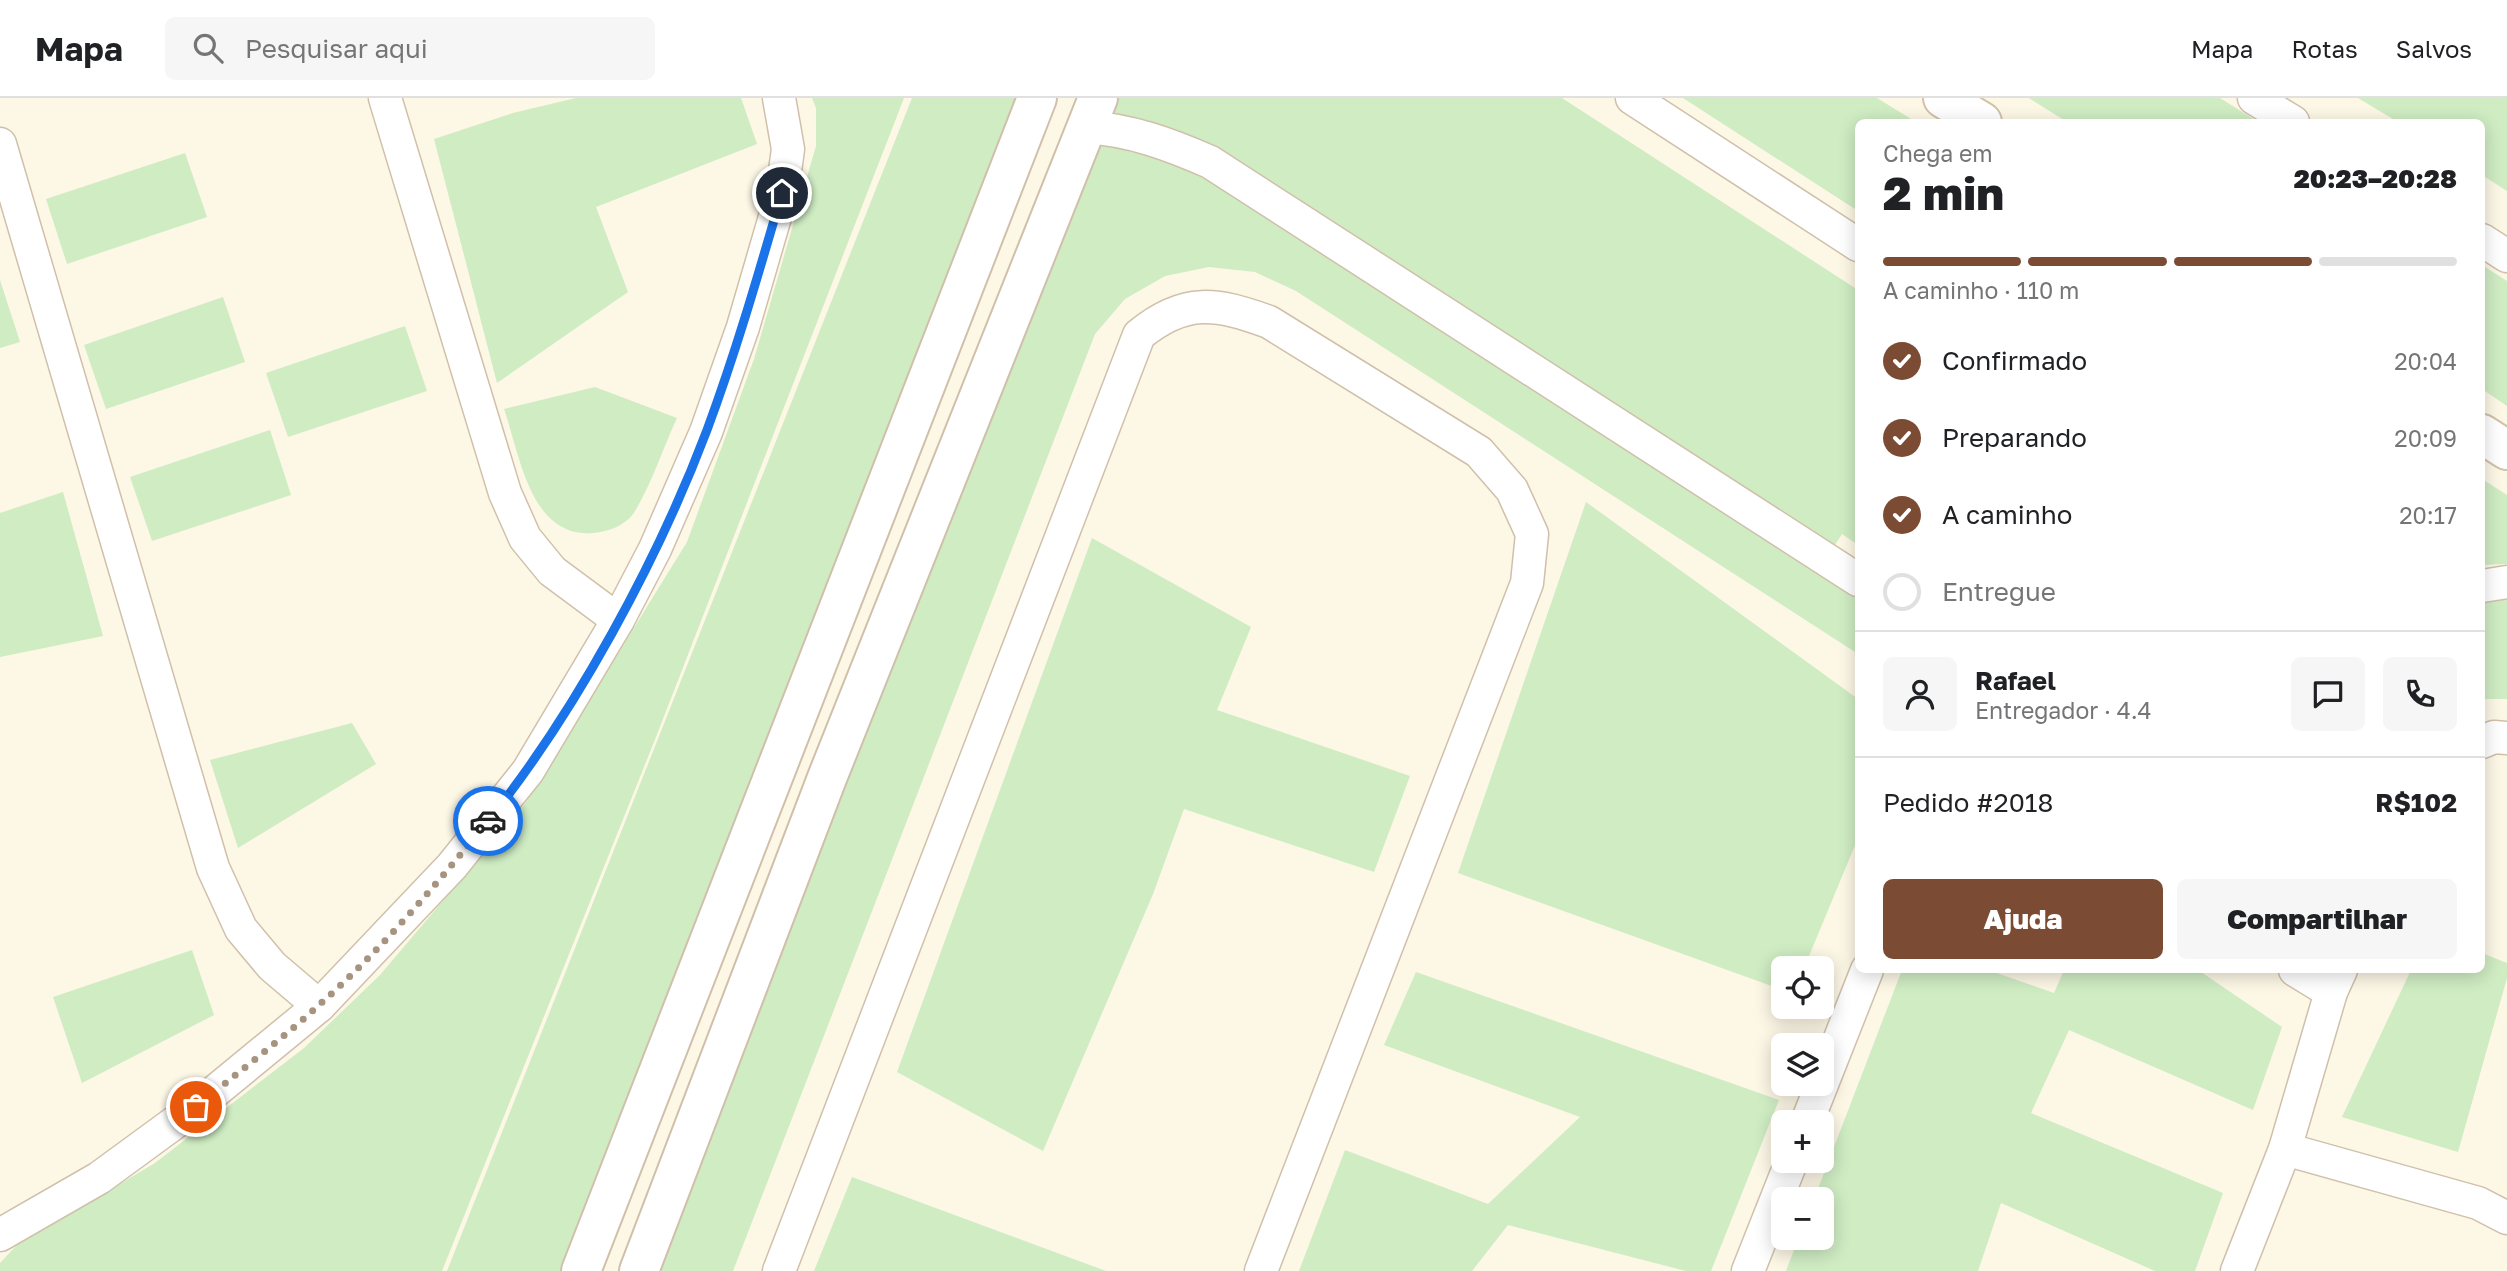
<!DOCTYPE html>
<html lang="pt">
<head>
<meta charset="utf-8">
<style>
  body { margin:0; font-family:"Golos Text",sans-serif; background:#f6f6f6; color:#202124; height:100vh; display:flex; flex-direction:column; font-size:26px; white-space:nowrap }
  * { box-sizing:border-box; margin:0 }
  p { font-size:23px; color:#757577 }
  .icon { flex:none; width:38px; height:38px; fill:none; stroke:currentColor; stroke-width:2; stroke-linecap:round; stroke-linejoin:round }
  .map { position:relative; flex:1; overflow:hidden }
  .details { position:absolute; left:1855px; top:21px; width:630px; height:854px; display:flex; flex-direction:column; background:#fff; border-radius:10px; box-shadow:0 4px 18px #0003 }
  .details>* { flex:none }
  .fabs { position:absolute; left:1771px; top:858px; display:grid; gap:14px }
  .fabs a { display:grid; place-items:center; width:63px; height:63px; border-radius:10px; background:#fff; box-shadow:0 4px 18px #0003; font-size:35px }
  .pin { position:absolute; display:grid; place-items:center; width:60px; height:60px; color:#fff; margin:-30px; border:4px solid #fff; border-radius:50%; box-shadow:0 2px 7px #0007 }
  .courier { position:absolute; display:grid; place-items:center; width:70px; height:70px; margin:-35px; border:5px solid #1a73e8; border-radius:50%; background:#fff; color:#222; box-shadow:0 2px 9px #0007 }
  .overview em { font-style:normal; font-weight:800 }
  .overview div { display:flex; flex-direction:column-reverse }
  .overview { display:flex; align-items:center; justify-content:space-between; height:119px; padding:0 28px }
  h1 { font-size:46px; font-weight:800; line-height:52px }
  .bar { display:grid; grid-template-columns:repeat(4,1fr); gap:10px 7px; align-content:center; height:84px; padding:0 28px }
  .bar i { height:9px; border-radius:5px; background:#e0e0e0 }
  .bar .on { background:#7c4b33 }
  .bar p { grid-column:span 4 }
  .line { display:flex; align-items:center; gap:18px; padding:0 28px; border-top:2px solid #e0e0e0 }
  .line div { flex:1 }
  .round { display:grid; place-items:center; flex:none; width:74px; height:74px; border-radius:10px; background:#f6f6f6 }
  ol { padding:0 28px; list-style:none }
  li { display:flex; align-items:center; gap:21px; height:77px }
  li p { margin-inline-start:auto }
  li .icon { padding:7px; border-radius:50%; background:#7c4b33; color:#fff; stroke-width:4 }
  li:last-child { color:#757577 }
  li i { width:38px; height:38px; border:4px solid #e0e0e0; border-radius:50% }
  .action { display:flex; gap:14px; margin-top:auto; padding:14px 28px }
  .action a { flex:1; height:80px; border-radius:10px; background:#7c4b33; color:#fff; font-size:28px; font-weight:800; line-height:80px; text-align:center }
  .action a+a { background:#f6f6f6; color:#202124 }
  header { display:flex; align-items:center; gap:42px; box-sizing:border-box; height:98px; padding:0 35px; background:#fff; border-bottom:2px solid #e0e0e0 }
  header strong { font-size:33px }
  nav { display:flex; gap:38px; margin-inline-start:auto; font-size:24px }
  .search { width:490px; height:63px; background:#f6f6f6; display:flex; align-items:center; gap:18px; box-sizing:border-box; padding:0 24px; border-radius:10px; color:#757577; font-size:26px }
  .map>svg:first-child { display:block }
</style>
</head>
<body>
<header>
<strong>Mapa</strong>
<div class="search"><svg class="icon" aria-label="search" viewBox="0 0 24 24"><circle cx="10" cy="10" r="6"/><path d="M15 15l6 6"/></svg>Pesquisar aqui</div>
<nav><a>Mapa</a><a>Rotas</a><a>Salvos</a></nav>
</header>
<div class="map">
<svg width="2507" height="1173" viewBox="0 0 2507 1173">
  <rect width="100%" height="100%" fill="#fdf7e6"/>
  <g fill="#cfecc3">
    <polygon points="576,0 741,0 757,46 596,109 628,194 497,285 434,41 513,15"/>
    <polygon points="812,0 904,0 656,639 442,1173 0,1173 0,1165 16,1148 155,1065 304,950 380,877 525,706 687,444 754,261 816,48 816,10"/>
    <polygon points="912,0 1037,0 581,1173 447,1173"/>
    <polygon points="1098,0 1562,0 1858,192 1858,447 1842,436 1826,461 1858,482 1858,556 1296,193 1255,174 1209,169 1165,178 1125,201 1095,236 733,1173 640,1173"/>
    <polygon points="1683,0 1877,0 1916,24 1858,24 1858,113"/>
    <polygon points="2029,0 2220,0 2258,24 2067,24"/>
    <polygon points="2358,0 2507,0 2507,93 2482,77 2482,24 2398,24"/>
    <polygon points="185,55 207,119 67,166 46,101"/>
    <polygon points="2482,167 2507,183 2507,308 2482,291"/>
    <polygon points="0,182 20,244 0,250"/>
    <polygon points="223,199 245,264 106,311 84,247"/>
    <polygon points="405,228 427,293 288,339 266,275"/>
    <path d="M 595,289 L 677,320 C 663,350 652,385 635,413 C 627,427 608,434 593,435 C 530,440 520,357 504,311 Z"/>
    <polygon points="270,332 291,397 152,443 130,379"/>
    <polygon points="2482,381 2507,397 2507,466 2482,467"/>
    <polygon points="63,394 103,538 0,559 0,415"/>
    <polygon points="1586,404 1858,601 1858,740 1804,870 1783,870 1783,892 1458,775"/>
    <polygon points="1092,440 1251,529 1217,612 1410,678 1374,774 1184,711 1153,796 1043,1053 897,974"/>
    <polygon points="2507,484 2507,601 2482,601 2482,488"/>
    <polygon points="352,625 376,666 238,750 210,662"/>
    <polygon points="192,852 214,917 82,985 53,899"/>
    <polygon points="2482,855 2507,865 2507,880 2458,1054 2342,1019 2411,872 2482,872"/>
    <polygon points="1902,872 1988,872 2054,895 2064,872 2198,872 2282,929 2253,1012 2069,932 2031,1015 2223,1095 2195,1173 2155,1173 2001,1105 1978,1173 1786,1173 1799,1139 1822,1139 1822,1101 1814,1101"/>
    <polygon points="1416,874 1779,1002 1711,1173 1686,1173 1508,1127 1472,1173 1299,1173 1345,1052 1488,1106 1580,1019 1384,947"/>
    <polygon points="852,1079 1106,1173 814,1173"/>
  </g>
  <g fill="none" stroke-linecap="round" stroke-linejoin="round">
    <g stroke="#d0c0ab" stroke-width="35">
      <g id="minor">
        <polyline points="385,0 505,395 525,440 552,473 618,522"/>
        <polyline points="1632,0 1858,147"/>
        <polyline points="2254,0 2293,24"/>
        <path d="M 1086,29 C 1131,32 1169,46 1210,64 L 1858,482"/>
        <polyline points="0,46 213,770 241,831 272,868 319,908"/>
        <polyline points="2482,142 2507,158"/>
        <polyline points="2482,488 2507,484"/>
        <polyline points="2482,644 2494,639 2507,640"/>
        <polyline points="2295,872 2331,894"/>
        <polyline points="1807,1024 1867,872"/>
        <polyline points="2285,1051 2478,1105 2507,1120"/>
        <polyline points="0,1137 99,1080 196,1009 319,908 452,768 528,673 618,522 655,451 706,334 743,229 782,95 788,51 779,0"/>
        <path d="M 779,1173 L 1139,237 C 1185,199 1217,205 1269,224 L 1479,354 L 1512,392 L 1532,436 L 1527,485 L 1261,1173"/>
        <polyline points="1748,1173 1792,1062"/>
        <polyline points="2237,1173 2285,1051 2331,894 2341,872"/>
      </g>
    </g>
    <g stroke="#d0c0ab" stroke-width="42">
      <g id="tertiary">
        <polyline points="581,1173 1037,0"/>
        <polyline points="639,1173 827,680 1098,0"/>
      </g>
    </g>
    <g stroke="#d3c1a8" stroke-width="42">
      <g id="secondary">
        <polyline points="1943,0 1982,24"/>
        <polyline points="2482,336 2507,352"/>
      </g>
    </g>
    <use href="#minor" stroke="#fff" stroke-width="32"/>
    <use href="#tertiary" stroke="#fff" stroke-width="38"/>
    <use href="#secondary" stroke="#fff" stroke-width="38"/>
  </g>
  <g fill="none" stroke-linecap="round" stroke-linejoin="round">
    <path stroke="#a79480" stroke-width="7" stroke-dasharray="0 12.6" d="M 196,1009 C 237,975 280,943 319,907 C 381,852 436,787 488,723"/>
    <path stroke="#1a73e8" stroke-width="9" d="M 488,723 C 575,615 658,462 707,332 C 736,254 759,174 782,95"/>
  </g>
</svg>
<div class="fabs">
<a><svg class="icon" aria-label="locate" viewBox="0 0 24 24"><circle cx="12" cy="12" r="6"/><path d="M12 2v4M12 18v4M2 12h4M18 12h4"/></svg></a>
<a><svg class="icon" aria-label="layers" viewBox="0 0 24 24"><path d="M12 4l9 5-9 5-9-5zM3 14l9 5 9-5"/></svg></a>
<a>+</a>
<a>−</a>
</div>
<div class="pin" style="left:196px;top:1009px;background:#ea580c"><svg class="icon" aria-label="bag" viewBox="0 0 24 24"><path d="M5 8h14l-1 12H6zM9 8a3 3 0 0 1 6 0"/></svg></div>
<div class="pin" style="left:782px;top:95px;background:#1f2937"><svg class="icon" aria-label="home" viewBox="0 0 24 24"><path d="M3 11l9-7 9 7M6 9v11h12V9"/></svg></div>
<div class="courier" style="left:488px;top:723px"><svg class="icon" aria-label="car" viewBox="0 0 24 24"><path d="M5 17H2v-5l4-1 3-4h7l3 4 3 1v5h-3M9 17h6M6 11h13"/><circle cx="7" cy="17" r="2"/><circle cx="17" cy="17" r="2"/></svg></div>
<section class="details">
<div class="overview"><div><h1>2 min</h1><p>Chega em</p></div><em>20:23–20:28</em></div>
<div class="bar"><i class="on"></i><i class="on"></i><i class="on"></i><i></i><p>A caminho · 110 m</p></div>
<ol>
<li><svg class="icon" aria-label="check" viewBox="0 0 24 24"><path d="M5 12l5 5 9-10"/></svg>Confirmado<p>20:04</p></li>
<li><svg class="icon" aria-label="check" viewBox="0 0 24 24"><path d="M5 12l5 5 9-10"/></svg>Preparando<p>20:09</p></li>
<li><svg class="icon" aria-label="check" viewBox="0 0 24 24"><path d="M5 12l5 5 9-10"/></svg>A caminho<p>20:17</p></li>
<li><i></i>Entregue</li>
</ol>
<div class="line" style="height:126px"><a class="round"><svg class="icon" aria-label="person" viewBox="0 0 24 24"><circle cx="12" cy="8" r="4"/><path d="M4 21q1-7 8-7t8 7"/></svg></a><div><b>Rafael</b><p>Entregador · 4.4</p></div><a class="round"><svg class="icon" aria-label="chat" viewBox="0 0 24 24"><path d="M4 5h16v11H9l-5 4z"/></svg></a><a class="round"><svg class="icon" aria-label="phone" viewBox="0 0 24 24"><path d="M5 4h4l2 5-3 2q2 4 5 5l2-3 5 2v4C11 20 4 13 5 4z"/></svg></a></div>
<div class="line" style="height:91px"><div>Pedido #2018</div><b>R$102</b></div>
<div class="action"><a>Ajuda</a><a>Compartilhar</a></div>
</section>
</div>
</body>
</html>
